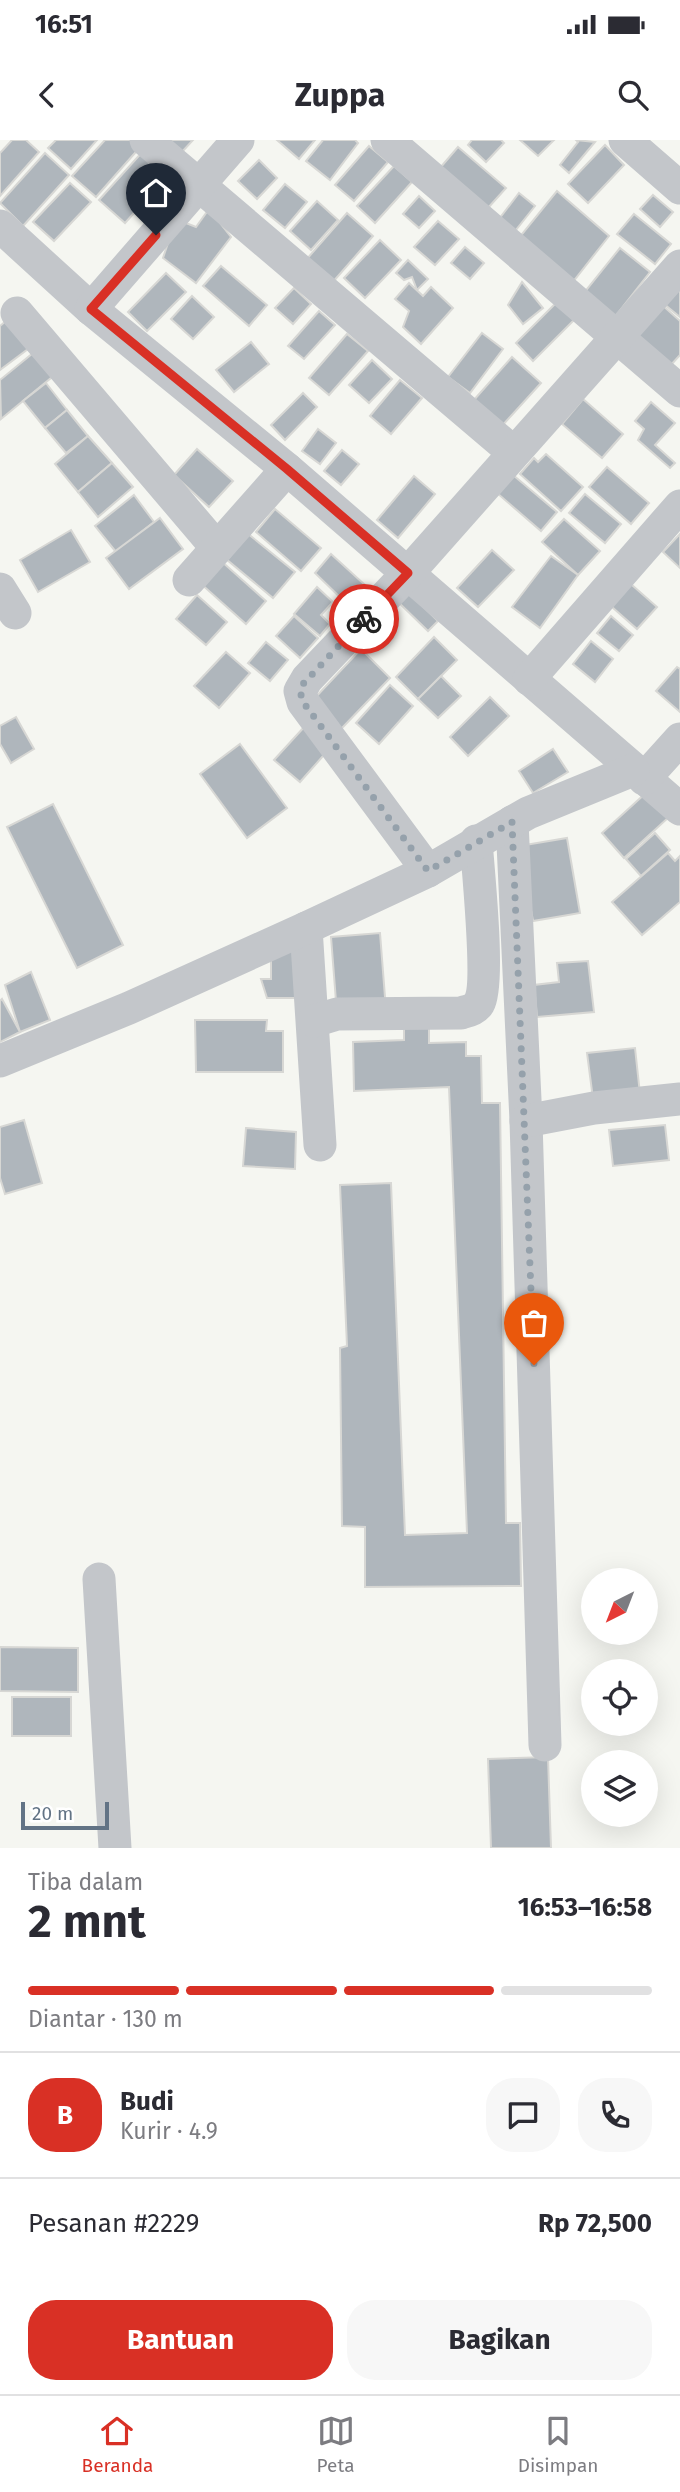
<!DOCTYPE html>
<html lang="id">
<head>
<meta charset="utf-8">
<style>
  body { margin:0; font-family:"Fira Sans",sans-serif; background:#f7f7f7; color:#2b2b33; height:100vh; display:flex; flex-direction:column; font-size:26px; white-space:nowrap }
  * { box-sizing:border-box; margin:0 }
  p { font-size:23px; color:#7c7c81 }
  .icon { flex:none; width:38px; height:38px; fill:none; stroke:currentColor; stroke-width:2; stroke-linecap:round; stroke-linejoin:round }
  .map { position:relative; height:1708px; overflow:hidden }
  .details { display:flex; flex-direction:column; background:#fff; flex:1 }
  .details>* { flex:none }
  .needle { width:46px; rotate:222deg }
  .tools { position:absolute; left:581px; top:1428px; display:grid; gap:14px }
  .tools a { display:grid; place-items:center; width:77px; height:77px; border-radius:50%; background:#fff; box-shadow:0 7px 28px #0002; font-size:35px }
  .scale { position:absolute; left:21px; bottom:18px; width:88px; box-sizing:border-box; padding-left:7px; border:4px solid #627385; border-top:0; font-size:19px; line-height:24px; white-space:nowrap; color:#627385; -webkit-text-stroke:5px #fff; paint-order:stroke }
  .pin { position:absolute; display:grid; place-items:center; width:60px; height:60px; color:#fff; margin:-72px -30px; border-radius:50% 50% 50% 0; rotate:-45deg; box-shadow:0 0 7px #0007 }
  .pin .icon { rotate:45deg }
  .courier { position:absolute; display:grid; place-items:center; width:70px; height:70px; margin:-35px; border:5px solid #d93025; border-radius:50%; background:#fff; color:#222; box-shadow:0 2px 9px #0007 }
  .summary em { font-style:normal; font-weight:700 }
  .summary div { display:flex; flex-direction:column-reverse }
  .summary { display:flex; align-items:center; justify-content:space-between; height:119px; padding:0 28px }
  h1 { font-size:46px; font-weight:700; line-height:52px }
  .bar { display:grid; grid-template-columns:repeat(4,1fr); gap:10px 7px; align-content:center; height:84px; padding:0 28px }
  .bar i { height:9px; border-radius:5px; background:#e1e1e2 }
  .bar .selected { background:#d93025 }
  .bar p { grid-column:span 4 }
  .line { display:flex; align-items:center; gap:18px; padding:0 28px; border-top:2px solid #e1e1e2 }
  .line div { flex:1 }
  .round { display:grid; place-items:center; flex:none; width:74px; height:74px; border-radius:28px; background:#f7f7f7 }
  .action { display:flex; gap:14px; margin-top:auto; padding:14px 28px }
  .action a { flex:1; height:80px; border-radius:28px; background:#d93025; color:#fff; font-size:28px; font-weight:700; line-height:80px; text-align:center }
  .action a+a { background:#f7f7f7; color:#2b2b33 }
  .status { display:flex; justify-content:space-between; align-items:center; height:49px; padding:0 35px; background:#fff; direction:ltr }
  .status svg { height:19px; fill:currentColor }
  header { display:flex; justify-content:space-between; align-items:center; height:91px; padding:0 28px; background:#fff; font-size:32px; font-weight:700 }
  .tabs { display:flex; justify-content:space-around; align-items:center; height:98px; border-top:2px solid #e1e1e2; background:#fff; font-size:19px; color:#7c7c81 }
  .tabs a { display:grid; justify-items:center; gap:4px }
  .tabs .selected { color:#d93025 }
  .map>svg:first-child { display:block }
</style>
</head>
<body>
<div class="status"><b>16:51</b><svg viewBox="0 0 49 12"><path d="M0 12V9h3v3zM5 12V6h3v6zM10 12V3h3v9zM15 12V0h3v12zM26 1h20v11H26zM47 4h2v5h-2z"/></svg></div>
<header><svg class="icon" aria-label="back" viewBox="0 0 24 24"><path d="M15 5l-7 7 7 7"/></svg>Zuppa<svg class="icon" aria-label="search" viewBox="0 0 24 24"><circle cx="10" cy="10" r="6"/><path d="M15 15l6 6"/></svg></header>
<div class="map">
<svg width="680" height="1708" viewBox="0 0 680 1708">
  <rect width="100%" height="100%" fill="#f5f6f1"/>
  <g fill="#afb6bc" stroke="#d7d7d4" stroke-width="2">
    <polygon points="12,0 26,0 39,12 0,56 0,13"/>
    <polygon points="56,0 97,0 71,29 48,8"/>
    <polygon points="105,0 136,0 142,5 96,57 72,36"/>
    <polygon points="167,0 193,0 181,13"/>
    <polygon points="277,0 315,0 299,19"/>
    <polygon points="323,0 355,0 358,3 330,40 306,21"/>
    <polygon points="472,0 501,0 504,3 486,22 468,5"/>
    <polygon points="520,0 554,0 538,16"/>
    <polygon points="576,0 595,2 569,33 560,25 578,2"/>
    <polygon points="605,5 624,25 588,63 568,44"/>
    <polygon points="369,6 388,22 354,61 335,45"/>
    <polygon points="458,7 506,48 487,69 440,28"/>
    <polygon points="145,9 171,32 125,83 99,60"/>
    <polygon points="45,13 69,35 23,86 0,63"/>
    <polygon points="259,20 277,38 257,59 238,41"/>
    <polygon points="394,26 412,42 375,83 357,66"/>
    <polygon points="70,43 91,62 54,101 33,82"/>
    <polygon points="285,44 307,62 285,88 263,70"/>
    <polygon points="557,51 609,96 572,143 518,99"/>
    <polygon points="519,53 535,66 515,91 499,79"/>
    <polygon points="653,55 673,72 660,87 640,69"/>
    <polygon points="419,56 435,71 419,88 403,74"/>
    <polygon points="317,61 338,80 311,110 290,91"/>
    <polygon points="209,69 231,97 196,143 163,118 176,79 196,87"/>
    <polygon points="347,73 373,96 332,143 306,120"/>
    <polygon points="634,74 671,104 655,124 617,94"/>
    <polygon points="438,81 459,99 435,125 414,107"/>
    <polygon points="380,100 401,120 365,158 344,138"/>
    <polygon points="465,107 484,123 470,139 451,123"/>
    <polygon points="620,108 650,132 614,178 583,154"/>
    <polygon points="408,120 428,139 417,150 412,137 404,140 396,133"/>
    <polygon points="221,126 267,165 249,186 203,146"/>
    <polygon points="166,133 186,152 147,191 128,172"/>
    <polygon points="522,142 543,168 523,184 508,165"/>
    <polygon points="409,143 423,156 431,147 453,168 421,204 403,187 409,171 395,159"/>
    <polygon points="680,145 680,177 664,164"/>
    <polygon points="294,148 311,164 293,184 275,168"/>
    <polygon points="192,156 214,177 193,199 171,179"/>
    <polygon points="556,163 574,180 533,221 516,203"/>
    <polygon points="660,163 680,181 680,215 670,226 633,193"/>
    <polygon points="319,171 335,185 304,219 288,206"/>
    <polygon points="7,180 28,209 0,230 0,186"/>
    <polygon points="482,193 503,209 470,253 448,237"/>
    <polygon points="347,194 368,211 329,255 309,238"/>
    <polygon points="251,202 269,224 234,252 216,230"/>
    <polygon points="38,209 57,233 1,279 0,240"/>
    <polygon points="512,217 541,243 501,287 473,261"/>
    <polygon points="372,220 392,239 369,263 349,245"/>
    <polygon points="400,240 422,258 391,294 370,276"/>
    <polygon points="46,243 67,270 45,288 23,261"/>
    <polygon points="303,253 317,267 285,300 271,285"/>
    <polygon points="583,259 623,294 602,318 562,284"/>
    <polygon points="651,262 675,283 655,305 675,323 670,328 638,300 644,289 635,281"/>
    <polygon points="67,270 88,296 66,313 45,288"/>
    <polygon points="318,289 336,303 320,324 302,311"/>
    <polygon points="88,296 112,323 78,352 55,324"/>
    <polygon points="197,309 233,341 209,367 174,335"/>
    <polygon points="342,310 359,324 341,345 324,331"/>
    <polygon points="546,314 583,347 561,371 520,334 534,318 538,322"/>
    <polygon points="112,323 133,347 98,377 78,352"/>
    <polygon points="607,327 649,363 631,384 589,347"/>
    <polygon points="513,335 557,372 541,391 497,353"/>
    <polygon points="414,336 435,354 398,398 377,380"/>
    <polygon points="585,354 621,384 605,403 569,373"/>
    <polygon points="134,355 154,382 116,412 95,386"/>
    <polygon points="275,369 321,408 301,431 256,392"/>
    <polygon points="160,378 183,409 129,449 106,418"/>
    <polygon points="564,379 600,411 578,435 542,402"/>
    <polygon points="71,390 90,422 38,452 20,420"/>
    <polygon points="247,393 295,432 273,458 226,419"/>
    <polygon points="680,394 680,428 663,412"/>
    <polygon points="492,410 514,430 478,467 457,448"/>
    <polygon points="331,414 365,445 347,464 315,433"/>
    <polygon points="551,416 578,435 540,488 512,467"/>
    <polygon points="220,420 266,461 246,484 200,443"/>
    <polygon points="624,438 657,467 637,489 604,460"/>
    <polygon points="317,447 333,462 321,475 330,484 320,496 294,474"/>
    <polygon points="404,448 438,481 428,491 394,458"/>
    <polygon points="197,455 227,482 206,505 176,479"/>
    <polygon points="294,476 318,498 300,518 276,496"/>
    <polygon points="611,476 633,495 619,511 597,493"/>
    <polygon points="434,497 457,520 418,559 396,537"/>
    <polygon points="591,501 613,519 595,542 573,524"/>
    <polygon points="266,502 288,520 270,541 248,523"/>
    <polygon points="361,509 390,538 341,589 312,561"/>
    <polygon points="226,512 250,533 219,568 194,546"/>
    <polygon points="677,527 680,529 680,572 656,551"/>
    <polygon points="441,536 461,556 438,578 418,559"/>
    <polygon points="390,545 413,566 379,604 356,583"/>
    <polygon points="490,557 509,576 468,616 450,597"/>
    <polygon points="16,577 34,609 11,623 0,604 0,586"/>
    <polygon points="306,585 331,607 300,642 274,620"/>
    <polygon points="240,604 287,668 247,698 200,634"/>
    <polygon points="553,609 568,632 533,653 519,631"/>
    <polygon points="647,652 669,677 624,718 602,693"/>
    <polygon points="53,664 123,805 77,828 7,687"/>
    <polygon points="655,693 670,710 641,736 626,719"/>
    <polygon points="567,698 580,773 533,781 519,706"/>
    <polygon points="668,713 675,721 680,716 680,762 642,795 612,762"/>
    <polygon points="380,793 386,870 337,874 331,797"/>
    <polygon points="300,811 297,858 267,858 261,839 271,839 271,812"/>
    <polygon points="588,821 594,872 537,877 534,845 559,842 557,823"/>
    <polygon points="31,832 50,880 20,892 5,845"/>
    <polygon points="2,859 20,892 0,902 0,861"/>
    <polygon points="195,880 267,880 266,891 283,891 283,932 196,932"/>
    <polygon points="404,886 429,886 429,903 466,902 466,916 481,916 482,963 500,963 506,1383 520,1383 521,1446 365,1447 365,1387 342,1386 340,1208 347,1206 340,1045 391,1043 405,1395 467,1393 449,947 354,951 353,902 404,900"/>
    <polygon points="635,908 640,954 593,959 587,913"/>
    <polygon points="24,980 42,1043 5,1054 0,1038 0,987"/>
    <polygon points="665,985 669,1020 613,1026 609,990"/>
    <polygon points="246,988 296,992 295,1029 243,1026"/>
    <polygon points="0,1507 78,1508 78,1552 0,1551"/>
    <rect x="12" y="1557" width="59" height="39"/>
    <polygon points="548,1617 551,1708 491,1708 488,1619"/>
  </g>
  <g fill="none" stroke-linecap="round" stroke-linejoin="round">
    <g stroke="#c3c6ca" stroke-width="33">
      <polyline points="146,0 513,312"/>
      <polyline points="387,0 680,251"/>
      <polyline points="625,0 680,48"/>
      <polyline points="0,86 91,169 287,329 680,669"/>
      <polyline points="91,169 238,0"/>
      <polyline points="17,173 217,408"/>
      <polyline points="189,440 287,329"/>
      <polyline points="0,449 15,473"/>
      <polyline points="529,539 680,366"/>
      <polyline points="644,639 680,599"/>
      <polyline points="512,682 526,981 545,1605"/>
      <polyline points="428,731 303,562 300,551 307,539 408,433 680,126"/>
      <polyline points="306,788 320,1005"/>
      <path d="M 314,881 L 337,874 L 461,873 C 467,871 475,870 479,863 C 490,845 478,729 476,701"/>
      <polyline points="0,921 129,868 306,788 428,731 528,673 633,630"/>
      <polyline points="526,981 594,968 680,959"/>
      <polyline points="99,1439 115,1708"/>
    </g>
  </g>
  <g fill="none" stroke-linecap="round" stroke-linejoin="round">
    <polyline stroke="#95a1ab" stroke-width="7" stroke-dasharray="0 12.6" points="364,479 303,544 300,551 303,562 428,731 512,682 534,1225"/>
    <polyline stroke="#d93025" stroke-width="9" points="156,95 91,169 287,329 408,433 364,479"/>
  </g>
</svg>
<div class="tools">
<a><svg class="needle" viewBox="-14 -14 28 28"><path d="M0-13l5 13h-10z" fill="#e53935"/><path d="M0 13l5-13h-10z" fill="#7c7c81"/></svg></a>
<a><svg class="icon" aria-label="locate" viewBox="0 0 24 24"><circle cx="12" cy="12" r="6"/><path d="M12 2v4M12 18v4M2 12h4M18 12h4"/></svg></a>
<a><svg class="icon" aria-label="layers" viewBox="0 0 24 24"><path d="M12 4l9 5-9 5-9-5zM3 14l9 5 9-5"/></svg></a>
</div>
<div class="scale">20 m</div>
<div class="pin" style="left:534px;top:1225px;background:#ea580c"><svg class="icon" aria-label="bag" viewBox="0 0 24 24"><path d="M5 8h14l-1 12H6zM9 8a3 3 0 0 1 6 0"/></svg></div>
<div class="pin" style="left:156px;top:95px;background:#1f2937"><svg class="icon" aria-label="home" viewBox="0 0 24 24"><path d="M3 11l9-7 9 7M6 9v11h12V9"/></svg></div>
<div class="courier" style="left:364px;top:479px"><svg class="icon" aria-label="bike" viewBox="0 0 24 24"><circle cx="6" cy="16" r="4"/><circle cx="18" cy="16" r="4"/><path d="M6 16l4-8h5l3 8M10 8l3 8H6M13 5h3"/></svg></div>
</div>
<section class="details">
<div class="summary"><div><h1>2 mnt</h1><p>Tiba dalam</p></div><em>16:53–16:58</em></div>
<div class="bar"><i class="selected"></i><i class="selected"></i><i class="selected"></i><i></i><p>Diantar · 130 m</p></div>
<div class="line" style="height:126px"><b class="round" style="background:#d93025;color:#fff">B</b><div><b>Budi</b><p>Kurir · 4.9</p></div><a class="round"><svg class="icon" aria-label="chat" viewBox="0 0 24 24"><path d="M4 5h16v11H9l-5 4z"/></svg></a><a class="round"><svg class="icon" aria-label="phone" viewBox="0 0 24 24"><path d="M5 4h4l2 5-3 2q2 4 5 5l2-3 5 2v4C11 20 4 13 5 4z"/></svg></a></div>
<div class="line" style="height:91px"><div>Pesanan #2229</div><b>Rp 72,500</b></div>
<div class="action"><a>Bantuan</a><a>Bagikan</a></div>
</section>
<nav class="tabs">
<a class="selected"><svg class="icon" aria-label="home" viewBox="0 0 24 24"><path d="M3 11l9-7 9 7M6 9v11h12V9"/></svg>Beranda</a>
<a><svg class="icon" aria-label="map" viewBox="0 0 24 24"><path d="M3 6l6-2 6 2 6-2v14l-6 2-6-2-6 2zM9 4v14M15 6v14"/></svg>Peta</a>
<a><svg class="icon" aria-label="saved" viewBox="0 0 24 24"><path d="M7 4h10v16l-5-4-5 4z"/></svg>Disimpan</a>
</nav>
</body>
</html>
